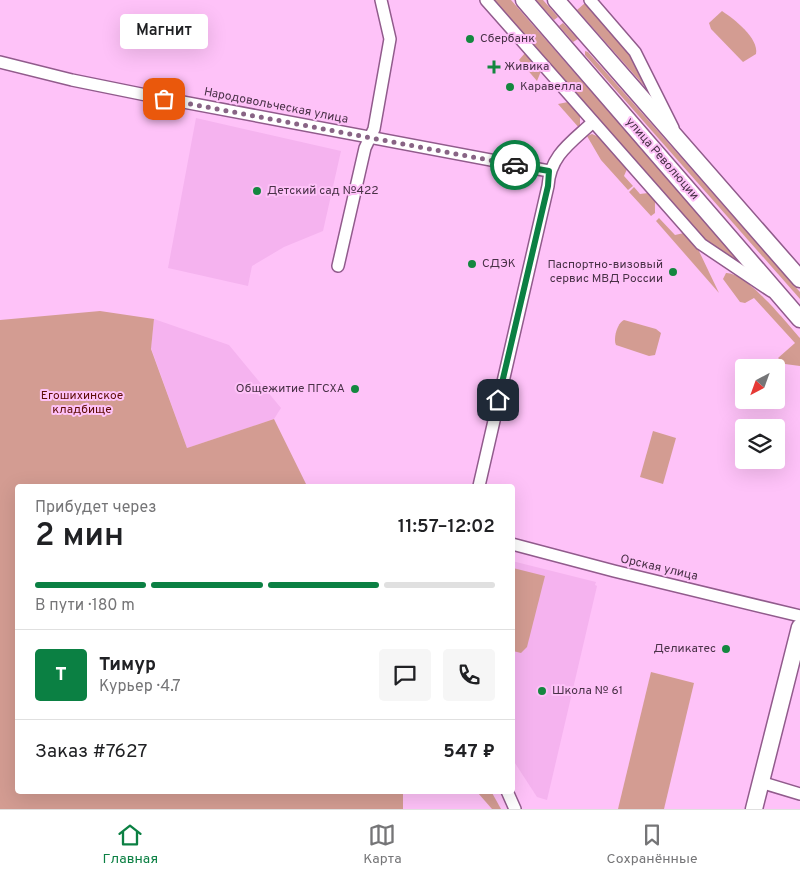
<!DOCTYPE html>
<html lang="ru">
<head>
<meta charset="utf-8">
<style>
  body { margin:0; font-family:Overpass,sans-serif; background:#f6f6f6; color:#202124; height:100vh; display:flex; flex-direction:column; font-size:19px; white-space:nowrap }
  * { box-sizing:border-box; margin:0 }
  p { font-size:16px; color:#757577 }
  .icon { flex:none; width:28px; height:28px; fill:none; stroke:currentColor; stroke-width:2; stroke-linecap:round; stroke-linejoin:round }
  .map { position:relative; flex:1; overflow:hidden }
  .sheet { position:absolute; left:15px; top:484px; width:500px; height:310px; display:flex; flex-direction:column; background:#fff; border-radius:5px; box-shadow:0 5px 20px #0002 }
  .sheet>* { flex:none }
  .needle { width:32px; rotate:221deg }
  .controls { position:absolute; left:735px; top:359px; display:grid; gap:10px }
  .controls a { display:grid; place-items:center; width:50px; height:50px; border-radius:5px; background:#fff; box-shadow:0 5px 20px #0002; font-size:25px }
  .pin { position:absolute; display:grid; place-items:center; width:42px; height:42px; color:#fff; margin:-21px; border-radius:10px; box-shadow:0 2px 8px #0006 }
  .courier { position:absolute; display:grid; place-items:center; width:50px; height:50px; margin:-25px; border:4px solid #0b8043; border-radius:50%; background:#fff; color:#222; box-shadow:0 1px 6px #0007 }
  .bubble { position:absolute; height:35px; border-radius:5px; background:#fff; box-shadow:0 5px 20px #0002; font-size:16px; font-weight:600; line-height:35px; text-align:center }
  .head em { font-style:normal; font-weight:600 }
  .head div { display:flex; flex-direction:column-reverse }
  .head { display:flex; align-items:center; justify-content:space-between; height:85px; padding:0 20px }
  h1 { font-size:32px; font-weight:600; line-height:38px }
  .bar { display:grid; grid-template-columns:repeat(4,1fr); gap:8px 5px; align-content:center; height:60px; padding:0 20px }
  .bar i { height:6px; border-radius:4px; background:#e0e0e0 }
  .bar .current { background:#0b8043 }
  .bar p { grid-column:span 4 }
  .line { display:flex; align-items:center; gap:12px; padding:0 20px; border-top:1px solid #e0e0e0 }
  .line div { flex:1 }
  .round { display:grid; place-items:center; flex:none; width:52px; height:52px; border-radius:5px; background:#f6f6f6 }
  .tab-bar { display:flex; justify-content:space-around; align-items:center; height:70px; border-top:1px solid #e0e0e0; background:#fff; font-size:14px; color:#757577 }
  .tab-bar a { display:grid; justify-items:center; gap:2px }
  .tab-bar .current { color:#0b8043 }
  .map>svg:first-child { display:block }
</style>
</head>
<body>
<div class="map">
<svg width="800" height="809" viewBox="0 0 800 809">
  <rect width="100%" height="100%" fill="#fec2f8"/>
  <g fill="#f5b3ef">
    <polygon points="196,118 341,151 323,231 284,247 252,266 248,286 168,268"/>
    <polygon points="154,319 229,345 281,408 274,419 187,448 151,348"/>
    <polygon points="512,561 596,582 595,585 597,586 547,800 537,797 513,760"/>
  </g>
  <g fill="#d39c92">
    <polygon points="493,0 511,0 751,274 702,237"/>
    <polygon points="536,0 543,0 558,17 554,20"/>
    <polygon points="585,3 633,57 654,97 577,10"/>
    <path d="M 722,11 C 734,19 759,38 756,54 L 743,62 L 711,29 L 709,23 Z"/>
    <polygon points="563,23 578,39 573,42 559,26"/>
    <polygon points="585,51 588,52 800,292 800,299 585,55"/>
    <polygon points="525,53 541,71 537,81 519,60"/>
    <polygon points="568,102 580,115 580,129 558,104"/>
    <polygon points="592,134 599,137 627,169 624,176 633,186 628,190 601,160 587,136"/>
    <polygon points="634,187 640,194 648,193 655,201 655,213 651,216 629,192"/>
    <polygon points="659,218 675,235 684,233 698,249 719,293 656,221"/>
    <path d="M 726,273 C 746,272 787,323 800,338 L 800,366 L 785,364 L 778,358 L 795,343 L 754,298 L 745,303 L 740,302 L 723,279 Z"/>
    <polygon points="100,311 154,319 151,349 187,448 274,419 307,486 18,486 18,791 403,791 403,809 0,809 0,320"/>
    <path d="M 624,320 L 656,329 L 661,333 L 655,355 L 649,356 L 616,345 C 613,339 617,323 624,320 Z"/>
    <polygon points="653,431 676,438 663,484 640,477"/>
    <polygon points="513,568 545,576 527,647 521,653 513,651"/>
    <polygon points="651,672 694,683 664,809 618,809"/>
    <polygon points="480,791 491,791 501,809 492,809 478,793"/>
  </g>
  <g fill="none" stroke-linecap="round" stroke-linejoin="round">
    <g stroke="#915b8c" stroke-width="14">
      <g id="street">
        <polyline points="486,0 701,244 771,291"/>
        <polyline points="590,0 635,52 673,128"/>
        <polyline points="0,62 72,80 146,95 549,171"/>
        <polyline points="338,266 365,148 374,129 390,39 381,0"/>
        <path d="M 479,486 L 548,186 C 550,155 572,142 593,122"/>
        <polyline points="512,544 614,571 800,616"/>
        <polyline points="760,782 800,794"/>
        <polyline points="507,791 515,809"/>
      </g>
    </g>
    <g stroke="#915b8c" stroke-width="19">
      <g id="secondary">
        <polyline points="524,0 800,319"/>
        <polyline points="556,0 800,279"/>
        <polyline points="754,809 800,627"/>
      </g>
    </g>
    <use href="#street" stroke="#fff" stroke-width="11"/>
    <use href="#secondary" stroke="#fff" stroke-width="16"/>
  </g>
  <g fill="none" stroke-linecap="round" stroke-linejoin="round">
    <polyline stroke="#886485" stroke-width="5" stroke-dasharray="0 9" points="164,99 515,165"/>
    <polyline stroke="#0b8043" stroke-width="6" points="498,400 548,186 549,171 515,165"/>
  </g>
  <g fill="#14873f" stroke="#fec2f8" stroke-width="2">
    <circle cx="470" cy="39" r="5"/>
    <path d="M491.5 59.5h5v5h5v5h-5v5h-5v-5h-5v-5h5z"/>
    <circle cx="510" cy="87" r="5"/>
    <circle cx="257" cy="191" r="5"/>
    <circle cx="472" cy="264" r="5"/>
    <circle cx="673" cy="272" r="5"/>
    <circle cx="355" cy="389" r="5"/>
    <circle cx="726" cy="649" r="5"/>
    <circle cx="542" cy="691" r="5"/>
  </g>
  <g text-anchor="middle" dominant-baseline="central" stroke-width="4" stroke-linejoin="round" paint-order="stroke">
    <g font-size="12" fill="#493147" stroke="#fec2f8" text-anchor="start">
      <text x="480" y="39">Сбербанк</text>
      <text x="504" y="67">Живика</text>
      <text x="520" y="87">Каравелла</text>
      <text x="267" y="191">Детский сад №422</text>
      <text x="482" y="264">СДЭК</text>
      <text x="663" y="265" text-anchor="end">Паспортно-визовый<tspan x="663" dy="14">сервис МВД России</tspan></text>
      <text x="345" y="389" text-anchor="end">Общежитие ПГСХА</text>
      <text x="716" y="649" text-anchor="end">Деликатес</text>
      <text x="552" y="691">Школа № 61</text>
    </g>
    <g font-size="12" fill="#493147" stroke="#fec2f8">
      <text transform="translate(276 106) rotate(11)">Народовольческая улица</text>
      <text transform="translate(662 159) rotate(49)">улица Революции</text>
      <text transform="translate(659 568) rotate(13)">Орская улица</text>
    </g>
    <g font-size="12" fill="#5d0d06" stroke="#fec2f8">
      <text x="82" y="396">Егошихинское<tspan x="82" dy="14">кладбище</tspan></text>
    </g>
  </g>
</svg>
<div class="controls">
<a><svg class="needle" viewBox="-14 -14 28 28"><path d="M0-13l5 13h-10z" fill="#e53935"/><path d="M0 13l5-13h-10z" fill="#757577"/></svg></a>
<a><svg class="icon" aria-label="layers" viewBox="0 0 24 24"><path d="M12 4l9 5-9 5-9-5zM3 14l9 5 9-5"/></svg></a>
</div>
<div class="pin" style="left:164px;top:99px;background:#ea580c"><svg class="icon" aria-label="bag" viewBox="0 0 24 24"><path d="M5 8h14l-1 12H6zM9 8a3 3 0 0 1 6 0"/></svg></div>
<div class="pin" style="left:498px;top:400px;background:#1f2937"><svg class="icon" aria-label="home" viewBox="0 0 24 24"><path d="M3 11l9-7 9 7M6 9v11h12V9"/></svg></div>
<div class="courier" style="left:515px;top:165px"><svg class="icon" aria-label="car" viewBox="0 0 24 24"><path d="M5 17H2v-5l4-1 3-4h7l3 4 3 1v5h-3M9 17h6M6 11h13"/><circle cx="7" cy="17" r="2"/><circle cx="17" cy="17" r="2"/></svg></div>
<div class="bubble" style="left:120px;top:14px;width:88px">Магнит</div>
<section class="sheet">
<div class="head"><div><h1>2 мин</h1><p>Прибудет через</p></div><em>11:57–12:02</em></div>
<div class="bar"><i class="current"></i><i class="current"></i><i class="current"></i><i></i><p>В пути · 180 m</p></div>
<div class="line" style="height:90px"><b class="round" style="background:#0b8043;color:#fff">Т</b><div><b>Тимур</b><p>Курьер · 4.7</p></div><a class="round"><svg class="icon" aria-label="chat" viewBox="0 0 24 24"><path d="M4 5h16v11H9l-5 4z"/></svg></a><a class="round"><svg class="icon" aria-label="phone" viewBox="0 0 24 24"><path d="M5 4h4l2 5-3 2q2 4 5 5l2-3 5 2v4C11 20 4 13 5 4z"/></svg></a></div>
<div class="line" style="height:65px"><div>Заказ #7627</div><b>547 ₽</b></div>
</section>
</div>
<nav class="tab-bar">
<a class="current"><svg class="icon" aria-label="home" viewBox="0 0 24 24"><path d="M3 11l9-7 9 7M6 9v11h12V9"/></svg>Главная</a>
<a><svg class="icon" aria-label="map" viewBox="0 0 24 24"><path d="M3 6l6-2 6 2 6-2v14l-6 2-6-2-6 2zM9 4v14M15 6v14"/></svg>Карта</a>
<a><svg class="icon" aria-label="saved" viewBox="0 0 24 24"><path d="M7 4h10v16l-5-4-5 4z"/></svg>Сохранённые</a>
</nav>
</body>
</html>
